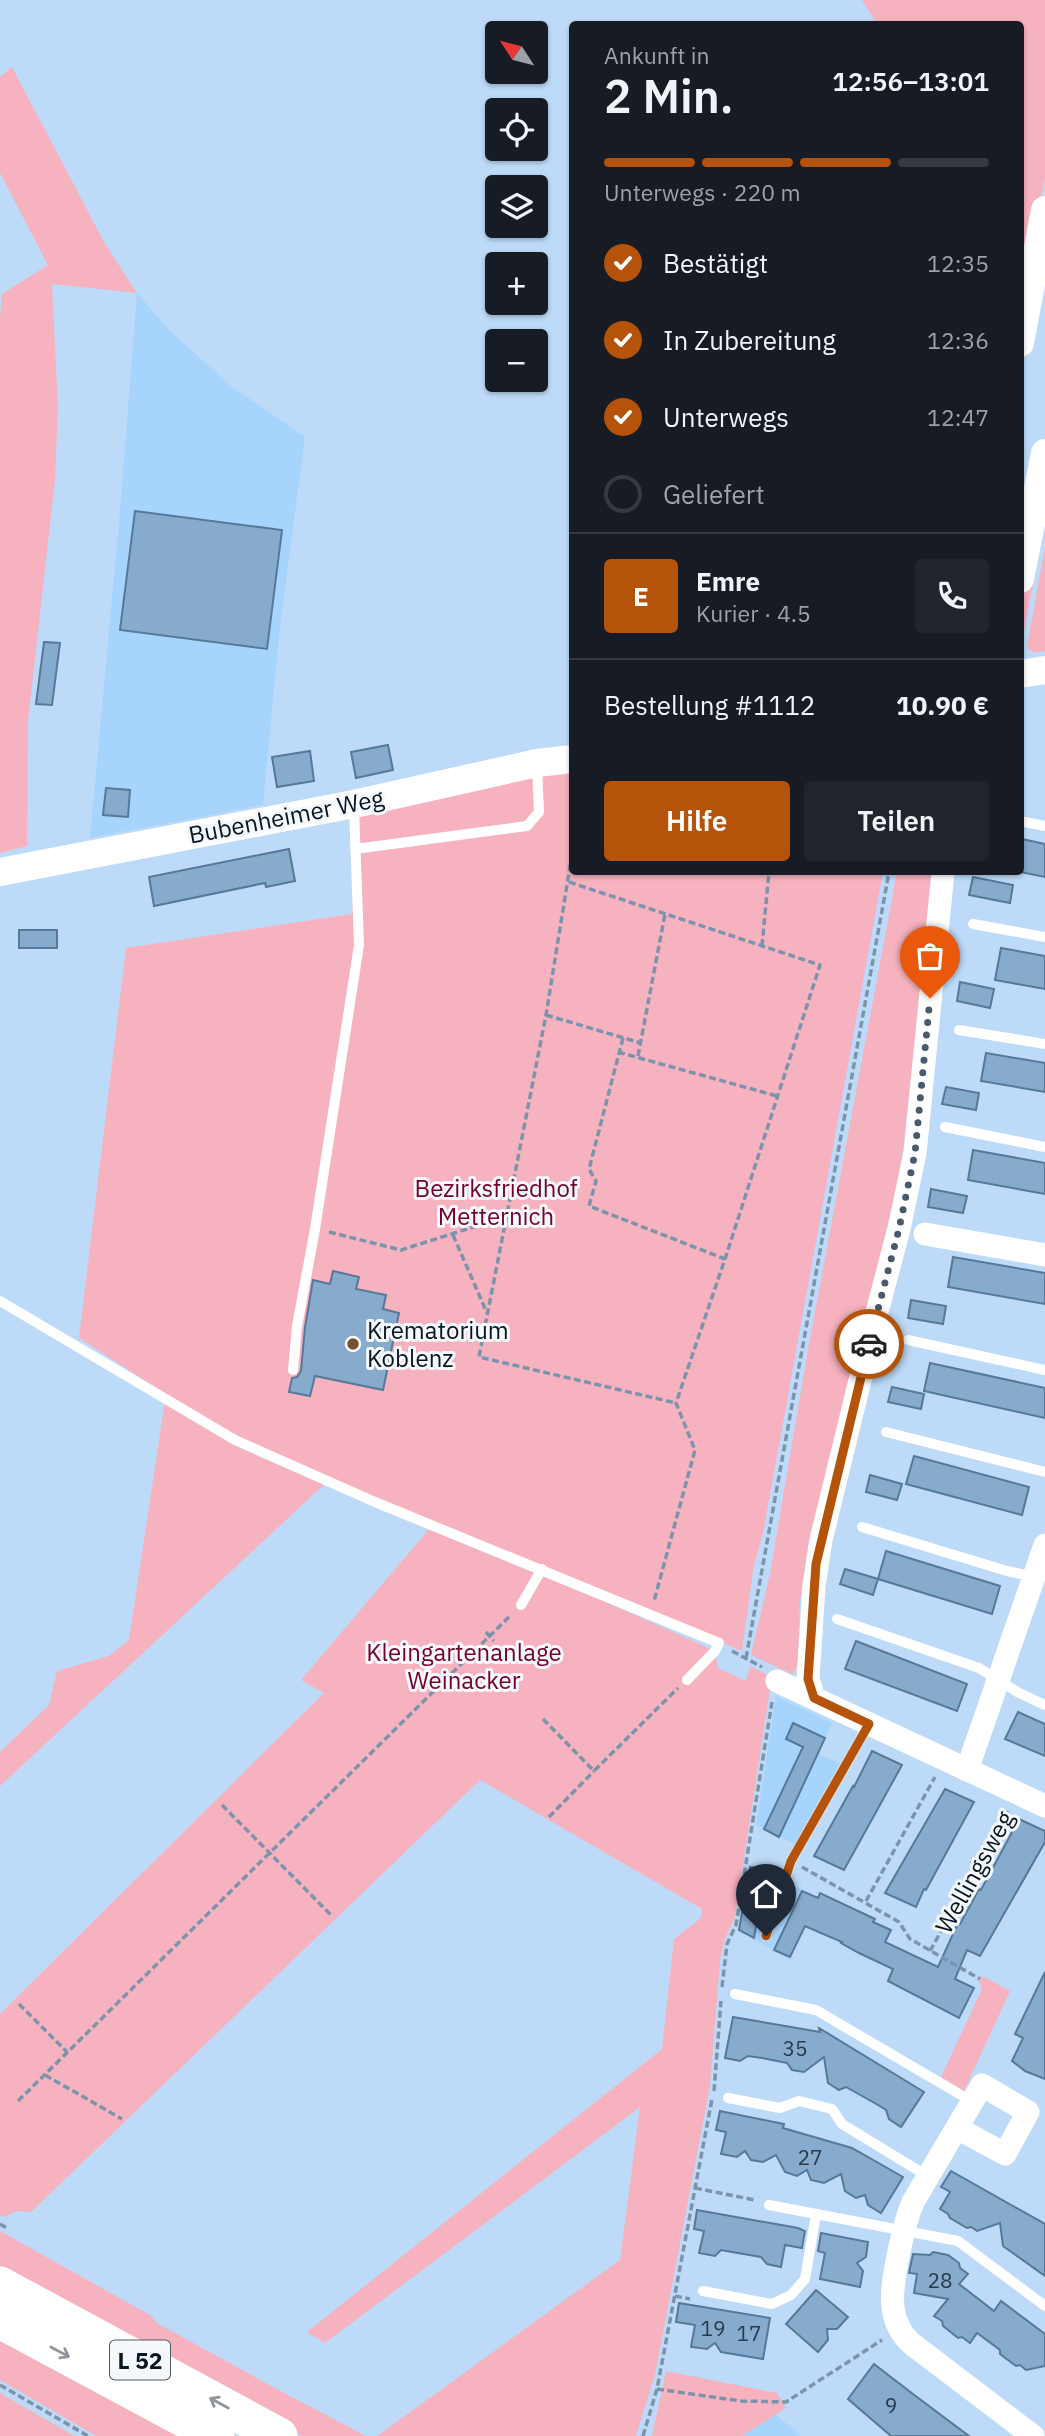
<!DOCTYPE html>
<html lang="de">
<head>
<meta charset="utf-8">
<style>
  body { margin:0; font-family:"IBM Plex Sans",sans-serif; background:#20242c; color:#f1f3f6; height:100vh; display:flex; flex-direction:column; font-size:26px; white-space:nowrap }
  * { box-sizing:border-box; margin:0 }
  p { font-size:23px; color:#9ea1a6 }
  .icon { flex:none; width:38px; height:38px; fill:none; stroke:currentColor; stroke-width:2; stroke-linecap:round; stroke-linejoin:round }
  .map { position:relative; flex:1; overflow:hidden }
  .panel { position:absolute; left:569px; top:21px; width:455px; height:854px; display:flex; flex-direction:column; background:#171b24; border-radius:7px; box-shadow:0 2px 5px #0004 }
  .panel>* { flex:none }
  .needle { width:46px; rotate:306deg }
  .controls { position:absolute; left:485px; top:21px; display:grid; gap:14px }
  .controls a { display:grid; place-items:center; width:63px; height:63px; border-radius:7px; background:#171b24; box-shadow:0 2px 5px #0004; font-size:35px }
  .pin { position:absolute; display:grid; place-items:center; width:60px; height:60px; color:#fff; margin:-72px -30px; border-radius:50% 50% 50% 0; rotate:-45deg; box-shadow:0 0 7px #0007 }
  .pin .icon { rotate:45deg }
  .courier { position:absolute; display:grid; place-items:center; width:70px; height:70px; margin:-35px; border:5px solid #b45309; border-radius:50%; background:#fff; color:#222; box-shadow:0 2px 9px #0007 }
  .summary em { font-style:normal; font-weight:600 }
  .summary div { display:flex; flex-direction:column-reverse }
  .summary { display:flex; align-items:center; justify-content:space-between; height:119px; padding:0 35px }
  h1 { font-size:46px; font-weight:600; line-height:52px }
  .bar { display:grid; grid-template-columns:repeat(4,1fr); gap:10px 7px; align-content:center; height:84px; padding:0 35px }
  .bar i { height:9px; border-radius:5px; background:#363941 }
  .bar .selected { background:#b45309 }
  .bar p { grid-column:span 4 }
  .line { display:flex; align-items:center; gap:18px; padding:0 35px; border-top:2px solid #363941 }
  .line div { flex:1 }
  .round { display:grid; place-items:center; flex:none; width:74px; height:74px; border-radius:7px; background:#20242c }
  ol { padding:0 35px; list-style:none }
  li { display:flex; align-items:center; gap:21px; height:77px }
  li p { margin-inline-start:auto }
  li .icon { padding:7px; border-radius:50%; background:#b45309; color:#fff; stroke-width:4 }
  li:last-child { color:#9ea1a6 }
  li i { width:38px; height:38px; border:4px solid #363941; border-radius:50% }
  .primary-button { display:flex; gap:14px; margin-top:auto; padding:14px 35px }
  .primary-button a { flex:1; height:80px; border-radius:7px; background:#b45309; color:#fff; font-size:28px; font-weight:600; line-height:80px; text-align:center }
  .primary-button a+a { background:#20242c; color:#f1f3f6 }
  .map>svg:first-child { display:block }
</style>
</head>
<body>
<div class="map">
<svg width="1045" height="2436" viewBox="0 0 1045 2436">
  <rect width="100%" height="100%" fill="#bddbf8"/>
  <g fill="#a7d4fc">
    <polygon points="137,293 170,331 231,386 305,437 280,627 263,805 90,838 120,511"/>
    <polygon points="776,1696 832,1723 819,1754 840,1763 795,1844 756,1825"/>
    <polygon points="750,1867 766,1870 818,1898 790,1960 739,1930"/>
    <polygon points="775,2414 801,2436 742,2436"/>
  </g>
  <g fill="#f7b2c0">
    <polygon points="862,0 1045,0 1045,178 1020,305 1020,24 877,24"/>
    <polygon points="12,67 104,242 137,293 52,284 58,408 55,480 28,721 27,846 0,853 0,318 2,294 48,265 0,173 0,77"/>
    <polygon points="1045,486 1045,523 1020,651 1020,615"/>
    <polygon points="1045,548 1045,651 1035,653 1029,650 1027,645"/>
    <polygon points="572,768 572,872 883,872 763,1533 754,1565 742,1651 329,1480 0,1786 0,1752 49,1705 57,1671 109,1656 129,1640 166,1394 79,1338 126,948 352,914 359,811"/>
    <polygon points="897,872 933,872 903,1151 893,1203 808,1546 800,1601 798,1666 792,1674 751,1655 770,1574 808,1349"/>
    <polygon points="430,1528 573,1587 715,1651 718,1668 746,1681 750,1666 772,1677 735,1917 725,1939 720,1961 710,2086 655,2375 636,2436 377,2436 620,2260 640,2107 325,2343 307,2332 662,2049 674,1939 701,1918 702,1909 480,1780 31,2212 16,2211 4,2217 0,2215 0,2014 324,1693 301,1680"/>
    <polygon points="982,1976 1010,1991 964,2091 941,2077 982,1989 979,1982"/>
    <polygon points="0,2231 150,2315 157,2323 273,2387 366,2436 302,2436 0,2273"/>
    <polygon points="0,2332 192,2436 96,2436 0,2380"/>
    <polygon points="666,2371 777,2393 786,2408 742,2436 652,2436"/>
    <polygon points="0,2393 75,2436 0,2436"/>
  </g>
  <g fill="#86abcd" stroke="#567999" stroke-width="2">
    <polygon points="135,511 282,530 267,649 120,630"/>
    <polygon points="44,642 60,643 52,705 36,704"/>
    <polygon points="388,745 393,770 356,778 351,752"/>
    <polygon points="310,751 314,781 277,787 272,757"/>
    <polygon points="106,788 130,790 128,817 103,815"/>
    <polygon points="1022,839 1045,844 1045,877 1020,872"/>
    <polygon points="289,849 295,881 266,887 265,883 154,906 149,877"/>
    <polygon points="973,877 1013,885 1010,903 969,895"/>
    <rect x="19" y="930" width="38" height="18"/>
    <polygon points="1001,948 1045,956 1045,989 995,980"/>
    <polygon points="960,982 994,989 990,1008 957,1001"/>
    <polygon points="986,1053 1045,1063 1045,1092 981,1081"/>
    <polygon points="946,1087 979,1093 976,1110 942,1104"/>
    <polygon points="973,1150 1045,1163 1045,1194 968,1180"/>
    <polygon points="931,1189 967,1196 963,1213 928,1207"/>
    <polygon points="953,1257 1045,1273 1045,1304 948,1287"/>
    <polygon points="333,1271 359,1277 356,1289 386,1295 383,1309 399,1313 383,1390 315,1376 310,1396 289,1392 292,1378 297,1377 301,1371 305,1327 313,1280 330,1284"/>
    <polygon points="911,1300 946,1306 943,1324 908,1318"/>
    <polygon points="930,1363 1045,1388 1045,1418 924,1391"/>
    <polygon points="892,1387 924,1394 921,1409 888,1402"/>
    <polygon points="914,1456 1029,1487 1022,1515 906,1484"/>
    <polygon points="870,1475 902,1484 897,1500 866,1492"/>
    <polygon points="886,1551 1000,1586 992,1614 878,1579"/>
    <polygon points="845,1569 878,1579 873,1595 840,1584"/>
    <polygon points="856,1641 967,1684 957,1711 845,1669"/>
    <polygon points="1018,1712 1045,1724 1045,1756 1005,1739"/>
    <polygon points="793,1723 825,1738 779,1837 764,1829 803,1747 786,1739"/>
    <polygon points="872,1751 902,1765 844,1870 814,1856 853,1786 854,1787"/>
    <polygon points="945,1789 974,1802 926,1890 924,1889 916,1907 885,1893"/>
    <polygon points="1019,1819 1045,1831 1045,1842 980,1956 967,1950 955,1979 974,1988 959,2018 888,1981 893,1969 859,1953 841,1943 842,1942 805,1926 790,1957 774,1950 802,1891 818,1898 820,1893 875,1919 873,1922 891,1930 885,1942 938,1967 958,1923 960,1924 979,1889 981,1890"/>
    <polygon points="750,1867 766,1870 754,1938 739,1930"/>
    <polygon points="1045,1972 1045,2079 1025,2071 1012,2061 1023,2038 1015,2034"/>
    <polygon points="733,2017 820,2032 819,2028 924,2092 901,2127 889,2119 886,2110 878,2105 846,2087 839,2090 828,2083 824,2057 804,2072 792,2070 787,2063 762,2058 748,2056 740,2061 725,2058"/>
    <polygon points="720,2111 784,2124 783,2128 852,2148 903,2177 881,2213 868,2205 865,2195 856,2198 845,2191 841,2174 824,2183 811,2180 807,2170 797,2176 785,2172 776,2155 763,2162 751,2160 745,2151 737,2157 721,2154 726,2132 716,2130"/>
    <polygon points="951,2171 1045,2224 1045,2276 1003,2246 1000,2223 977,2231 971,2227 967,2228 950,2218 948,2214 940,2209 950,2192 941,2187"/>
    <polygon points="697,2210 798,2228 805,2231 802,2248 785,2245 781,2267 767,2264 761,2257 732,2252 721,2250 715,2256 699,2253 704,2231 694,2229"/>
    <polygon points="821,2233 868,2242 866,2257 857,2263 863,2271 860,2287 820,2279 825,2253 818,2251"/>
    <polygon points="933,2252 948,2255 959,2263 960,2268 968,2274 959,2284 994,2311 1001,2301 1045,2334 1045,2366 1026,2370 1020,2365 1016,2366 1000,2354 1000,2350 977,2333 970,2343 962,2337 958,2338 943,2326 942,2321 934,2316 948,2299 914,2293 917,2274 909,2273 913,2254 930,2255"/>
    <polygon points="816,2290 848,2317 837,2329 827,2329 828,2340 818,2352 786,2324"/>
    <polygon points="679,2303 770,2318 763,2359 721,2352 715,2343 707,2349 691,2347 695,2325 676,2322"/>
    <polygon points="874,2364 913,2394 969,2436 891,2436 848,2399"/>
  </g>
  <g fill="none" stroke-linecap="round" stroke-linejoin="round">
    <g stroke="#7c94ab" stroke-width="3.5" stroke-dasharray="7 3.5" stroke-linecap="butt">
      <polyline points="572,854 546,1015 479,1357 676,1403"/>
      <polyline points="569,882 820,965 725,1259 676,1403 695,1450 654,1601"/>
      <polyline points="762,946 769,872"/>
      <polyline points="546,1015 641,1043"/>
      <polyline points="623,1038 589,1169 596,1181 589,1206 725,1259"/>
      <polyline points="618,1052 777,1096"/>
      <polyline points="638,1056 665,914"/>
      <polyline points="329,1232 401,1250 505,1217"/>
      <polyline points="453,1235 487,1313"/>
      <polyline points="486,1632 494,1641"/>
      <polyline points="732,1651 762,1667"/>
      <polyline points="746,1658 889,872"/>
      <polyline points="543,1719 594,1771 678,1688"/>
      <polyline points="222,1805 332,1916"/>
      <polyline points="549,1817 594,1771"/>
      <polyline points="802,1867 899,1922 910,1939 980,1979"/>
      <polyline points="866,1901 935,1777"/>
      <polyline points="930,1951 1008,1811"/>
      <polyline points="722,1987 727,1944 736,1925 772,1702"/>
      <polyline points="19,2004 67,2052"/>
      <polyline points="45,2075 122,2119"/>
      <polyline points="714,2091 721,2001"/>
      <polyline points="18,2101 510,1616"/>
      <polyline points="695,2188 755,2200"/>
      <polyline points="0,2224 7,2228"/>
      <polyline points="675,2296 690,2299"/>
      <polyline points="0,2385 88,2436"/>
      <polyline points="657,2389 741,2401 786,2402 882,2340"/>
      <polyline points="643,2436 657,2389 712,2099"/>
    </g>
    <g stroke="#fff" stroke-width="10">
      <polyline points="1020,821 1045,826"/>
      <polyline points="355,849 527,826 539,812 537,765"/>
      <polyline points="973,924 1045,937"/>
      <polyline points="959,1030 1045,1044"/>
      <polyline points="945,1127 1045,1147"/>
      <polyline points="0,1301 235,1440 375,1502 719,1643 715,1651 687,1680"/>
      <polyline points="908,1340 1045,1370"/>
      <polyline points="293,1370 297,1326 315,1229 359,945 354,807"/>
      <polyline points="886,1432 1045,1472"/>
      <polyline points="862,1527 1007,1571 1035,1577"/>
      <polyline points="521,1605 542,1569"/>
      <polyline points="837,1619 979,1668 1019,1693 1045,1705"/>
      <polyline points="766,1936 791,1861 869,1724"/>
      <polyline points="735,1994 816,2010 973,2102"/>
      <polyline points="728,2098 780,2108 799,2101 832,2109 842,2124 929,2177"/>
      <polyline points="769,2205 958,2241 1045,2306"/>
      <polyline points="703,2291 772,2304 791,2295 805,2279 816,2214"/>
    </g>
    <g stroke="#fff" stroke-width="23">
      <polyline points="925,1234 1045,1255"/>
      <polyline points="777,1681 1045,1806"/>
      <polyline points="814,1698 808,1679 814,1586 821,1540 872,1331 899,1229 915,1153 943,872"/>
      <polyline points="967,1770 1045,1545"/>
      <path d="M 957,2128 L 1005,2154 L 1028,2112 L 982,2085 L 913,2202 C 905,2220 902,2238 898,2256 C 892,2288 885,2320 912,2344 L 1033,2436"/>
    </g>
    <g stroke="#fff" stroke-width="28">
      <polyline points="1020,343 1045,210"/>
      <polyline points="1020,579 1045,453"/>
      <polyline points="1020,674 1045,670"/>
      <polyline points="0,872 354,804 537,763 572,759"/>
    </g>
    <g stroke="#fff" stroke-width="37">
      <polyline points="0,2285 279,2436"/>
      <polyline points="0,2320 216,2436"/>
    </g>
  </g>
  <defs><path id="oneway-shaft" d="M-6 0H5M1.5-3L5.5 0L1.5 3" fill="none" stroke-width="1.6" stroke-linecap="round" stroke-linejoin="round" transform="scale(1.75)"/></defs>
  <g stroke="#90969c">
    <use href="#oneway-shaft" transform="translate(60 2352) rotate(28)"/>
    <use href="#oneway-shaft" transform="translate(219 2403) rotate(-151)"/>
  </g>
  <g fill="none" stroke-linecap="round" stroke-linejoin="round">
    <polyline stroke="#475b6d" stroke-width="7" stroke-dasharray="0 12.6" points="869,1344 899,1229 915,1153 930,998"/>
    <polyline stroke="#b45309" stroke-width="9" points="766,1936 791,1861 869,1724 814,1698 808,1679 816,1564 869,1344"/>
  </g>
  <circle fill="#76522c" stroke="#f5f9fc" stroke-width="2.5" cx="353" cy="1344" r="7"/>
  <g text-anchor="middle" dominant-baseline="central" stroke-width="6" stroke-linejoin="round" paint-order="stroke">
    <g font-size="21" fill="#283b4d">
      <text x="795" y="2048">35</text>
      <text x="810" y="2157">27</text>
      <text x="940" y="2280">28</text>
      <text x="713" y="2328">19</text>
      <text x="749" y="2333">17</text>
      <text x="891" y="2405">9</text>
    </g>
    <rect fill="#f5f9fc" stroke="#4f5a63" stroke-width="2" x="110" y="2340.5" width="60" height="39" rx="5"/>
    <g font-size="23" font-weight="bold" fill="#081622">
      <text x="140" y="2360">L 52</text>
    </g>
    <g font-size="24" fill="#081622" stroke="#f5f9fc">
      <text transform="translate(286 816) rotate(-11)">Bubenheimer Weg</text>
      <text transform="translate(974 1872) rotate(-61)">Wellingsweg</text>
    </g>
    <g font-size="24" fill="#730030" stroke="#f5f9fc">
      <text x="496" y="1188">Bezirksfriedhof<tspan x="496" dy="28">Metternich</tspan></text>
      <text x="464" y="1652">Kleingartenanlage<tspan x="464" dy="28">Weinacker</tspan></text>
    </g>
    <g font-size="24" fill="#081622" stroke="#f5f9fc" text-anchor="start">
      <text x="367" y="1330">Krematorium<tspan x="367" dy="28">Koblenz</tspan></text>
    </g>
  </g>
</svg>
<div class="controls">
<a><svg class="needle" viewBox="-14 -14 28 28"><path d="M0-13l5 13h-10z" fill="#e53935"/><path d="M0 13l5-13h-10z" fill="#9ea1a6"/></svg></a>
<a><svg class="icon" aria-label="locate" viewBox="0 0 24 24"><circle cx="12" cy="12" r="6"/><path d="M12 2v4M12 18v4M2 12h4M18 12h4"/></svg></a>
<a><svg class="icon" aria-label="layers" viewBox="0 0 24 24"><path d="M12 4l9 5-9 5-9-5zM3 14l9 5 9-5"/></svg></a>
<a>+</a>
<a>−</a>
</div>
<div class="pin" style="left:930px;top:998px;background:#ea580c"><svg class="icon" aria-label="bag" viewBox="0 0 24 24"><path d="M5 8h14l-1 12H6zM9 8a3 3 0 0 1 6 0"/></svg></div>
<div class="pin" style="left:766px;top:1936px;background:#1f2937"><svg class="icon" aria-label="home" viewBox="0 0 24 24"><path d="M3 11l9-7 9 7M6 9v11h12V9"/></svg></div>
<div class="courier" style="left:869px;top:1344px"><svg class="icon" aria-label="car" viewBox="0 0 24 24"><path d="M5 17H2v-5l4-1 3-4h7l3 4 3 1v5h-3M9 17h6M6 11h13"/><circle cx="7" cy="17" r="2"/><circle cx="17" cy="17" r="2"/></svg></div>
<section class="panel">
<div class="summary"><div><h1>2 Min.</h1><p>Ankunft in</p></div><em>12:56–13:01</em></div>
<div class="bar"><i class="selected"></i><i class="selected"></i><i class="selected"></i><i></i><p>Unterwegs · 220 m</p></div>
<ol>
<li><svg class="icon" aria-label="check" viewBox="0 0 24 24"><path d="M5 12l5 5 9-10"/></svg>Bestätigt<p>12:35</p></li>
<li><svg class="icon" aria-label="check" viewBox="0 0 24 24"><path d="M5 12l5 5 9-10"/></svg>In Zubereitung<p>12:36</p></li>
<li><svg class="icon" aria-label="check" viewBox="0 0 24 24"><path d="M5 12l5 5 9-10"/></svg>Unterwegs<p>12:47</p></li>
<li><i></i>Geliefert</li>
</ol>
<div class="line" style="height:126px"><b class="round" style="background:#b45309;color:#fff">E</b><div><b>Emre</b><p>Kurier · 4.5</p></div><a class="round"><svg class="icon" aria-label="phone" viewBox="0 0 24 24"><path d="M5 4h4l2 5-3 2q2 4 5 5l2-3 5 2v4C11 20 4 13 5 4z"/></svg></a></div>
<div class="line" style="height:91px"><div>Bestellung #1112</div><b>10.90 €</b></div>
<div class="primary-button"><a>Hilfe</a><a>Teilen</a></div>
</section>
</div>
</body>
</html>
